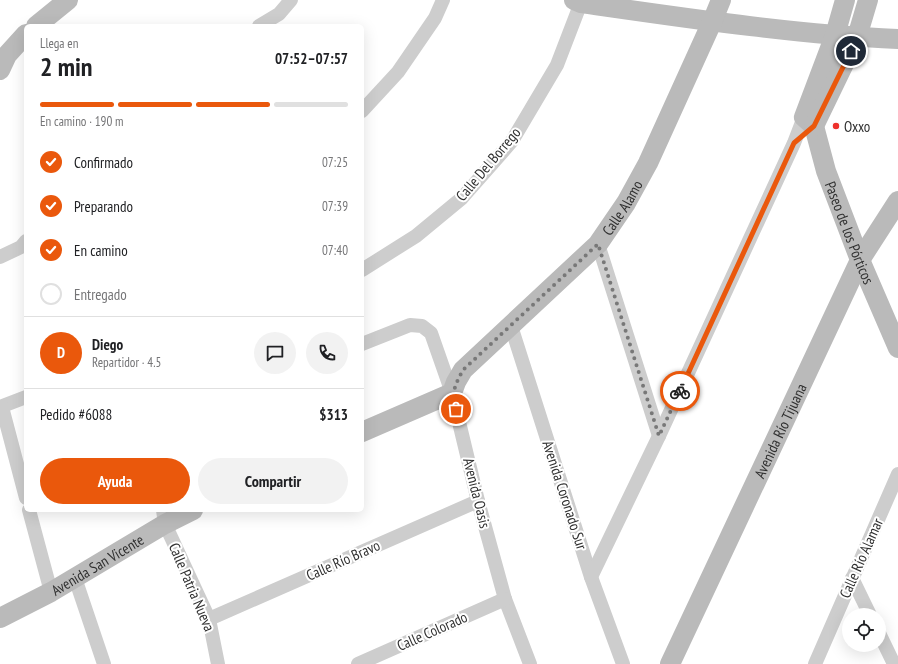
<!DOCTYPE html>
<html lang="es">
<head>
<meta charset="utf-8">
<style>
  body { margin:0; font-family:"PT Sans Narrow",sans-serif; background:#f2f2f2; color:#202124; height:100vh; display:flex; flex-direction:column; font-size:15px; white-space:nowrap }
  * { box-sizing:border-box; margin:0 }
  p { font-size:13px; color:#757577 }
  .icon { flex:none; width:22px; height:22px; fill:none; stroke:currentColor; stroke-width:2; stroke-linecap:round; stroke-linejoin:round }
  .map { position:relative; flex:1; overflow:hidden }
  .drawer { position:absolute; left:24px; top:24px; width:340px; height:488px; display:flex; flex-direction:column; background:#fff; border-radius:6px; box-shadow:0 4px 16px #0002 }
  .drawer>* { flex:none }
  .tools { position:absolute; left:842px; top:608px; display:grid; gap:8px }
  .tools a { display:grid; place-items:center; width:44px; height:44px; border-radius:50%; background:#fff; box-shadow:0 4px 16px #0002; font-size:20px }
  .pin { position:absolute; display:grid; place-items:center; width:34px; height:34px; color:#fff; margin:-17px; border:2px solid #fff; border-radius:50%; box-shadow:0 1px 4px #0007 }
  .courier { position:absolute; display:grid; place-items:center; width:40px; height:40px; margin:-20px; border:3px solid #ea580c; border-radius:50%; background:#fff; color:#222; box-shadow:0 1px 5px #0007 }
  .overview em { font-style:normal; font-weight:700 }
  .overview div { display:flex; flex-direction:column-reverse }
  .overview { display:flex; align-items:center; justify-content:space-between; height:68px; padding:0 16px }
  h1 { font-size:26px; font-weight:700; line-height:30px }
  .bar { display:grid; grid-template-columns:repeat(4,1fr); gap:6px 4px; align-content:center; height:48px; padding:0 16px }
  .bar i { height:5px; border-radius:3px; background:#e0e0e0 }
  .bar .current { background:#ea580c }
  .bar p { grid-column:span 4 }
  .line { display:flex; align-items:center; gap:10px; padding:0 16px; border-top:1px solid #e0e0e0 }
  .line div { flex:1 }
  .round { display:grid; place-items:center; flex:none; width:42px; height:42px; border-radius:21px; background:#f2f2f2 }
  ol { padding:0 16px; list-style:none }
  li { display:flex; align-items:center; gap:12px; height:44px }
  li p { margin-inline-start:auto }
  li .icon { padding:4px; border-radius:50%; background:#ea580c; color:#fff; stroke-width:4 }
  li:last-child { color:#757577 }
  li i { width:22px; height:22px; border:2px solid #e0e0e0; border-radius:50% }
  .action { display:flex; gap:8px; margin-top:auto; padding:8px 16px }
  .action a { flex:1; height:46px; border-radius:24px; background:#ea580c; color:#fff; font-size:16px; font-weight:700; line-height:46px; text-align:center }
  .action a+a { background:#f2f2f2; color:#202124 }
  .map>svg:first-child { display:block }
</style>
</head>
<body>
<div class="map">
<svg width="898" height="664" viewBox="0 0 898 664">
  <rect width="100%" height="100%" fill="#fff"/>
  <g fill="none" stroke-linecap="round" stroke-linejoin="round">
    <g stroke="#cdcdcd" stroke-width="14">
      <polyline points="259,26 279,14 291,0"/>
      <polyline points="362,111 398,72 435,18 443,0"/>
      <polyline points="598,244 659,436"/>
      <polyline points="0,257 21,247 26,241"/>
      <polyline points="362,270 416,236 462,198 512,141 557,65 582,0"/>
      <polyline points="511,326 591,577 623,664"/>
      <polyline points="362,344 410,325 422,326 431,333 452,393 478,501 505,599 530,664"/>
      <polyline points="0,407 26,397"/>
      <polyline points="2,407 26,498"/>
      <polyline points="29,510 51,592"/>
      <polyline points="163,510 165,524 209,619 218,664"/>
      <polyline points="591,577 659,436 794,143 804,117"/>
      <polyline points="75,578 104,664"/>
      <polyline points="852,578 870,615"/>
      <polyline points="209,619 478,501"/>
      <polyline points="879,633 894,664"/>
      <polyline points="358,664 505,599"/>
      <polyline points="815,664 898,474"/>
    </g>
    <g stroke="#bababa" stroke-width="20">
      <path d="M 574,0 L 581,3 C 686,18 792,34 898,39"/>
      <path id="s1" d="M 845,0 L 835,35 L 804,117 L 814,126 L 826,171 L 860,260 L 898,348"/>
      <polyline points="36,26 68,0"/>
      <polyline points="0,70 7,55 26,34"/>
      <polyline points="814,126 857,37 868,0"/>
      <path id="s2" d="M 362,432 L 452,393 L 456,382 L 463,370 L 598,244 L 626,203 L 648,163 L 712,22 L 721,0"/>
      <path id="s3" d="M 0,618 L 51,592 L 165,524 L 193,510"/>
      <path id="s4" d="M 670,664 L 860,260 L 898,201"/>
    </g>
  </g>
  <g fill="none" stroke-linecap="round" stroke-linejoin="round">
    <path stroke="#787878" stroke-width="4" stroke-dasharray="0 7.2" d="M 456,409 C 452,390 454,387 463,370 L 598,244 L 659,436 L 680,391"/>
    <polyline stroke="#ea580c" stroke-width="5" points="680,391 794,143 814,126 851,51"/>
  </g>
  <circle fill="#ee302b" stroke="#fff" stroke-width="1.5" cx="836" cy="126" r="4"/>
  <g text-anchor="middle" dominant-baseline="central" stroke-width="4" stroke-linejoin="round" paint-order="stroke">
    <g font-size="15" fill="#303030" stroke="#fff" text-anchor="start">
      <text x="844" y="126">Oxxo</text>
    </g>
    <g font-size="15" fill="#303030" stroke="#fff">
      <text transform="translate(488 164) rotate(-50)">Calle Del Borrego</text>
      <text stroke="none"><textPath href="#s2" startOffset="352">Calle Alamo</textPath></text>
      <text stroke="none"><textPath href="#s1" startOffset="250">Paseo de los Pórticos</textPath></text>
      <text stroke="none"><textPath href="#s4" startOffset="258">Avenida Río Tijuana</textPath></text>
      <text transform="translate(477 493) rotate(76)">Avenida Oasis</text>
      <text transform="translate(565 495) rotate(72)">Avenida Coronado Sur</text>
      <text transform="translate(861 558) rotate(-66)">Calle Río Alamar</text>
      <text transform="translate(343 560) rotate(-24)">Calle Río Bravo</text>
      <text stroke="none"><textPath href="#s3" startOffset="111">Avenida San Vicente</textPath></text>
      <text transform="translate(192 587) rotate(67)">Calle Patria Nueva</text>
      <text transform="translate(432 631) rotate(-24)">Calle Colorado</text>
    </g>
  </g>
</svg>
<div class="tools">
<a><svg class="icon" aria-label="locate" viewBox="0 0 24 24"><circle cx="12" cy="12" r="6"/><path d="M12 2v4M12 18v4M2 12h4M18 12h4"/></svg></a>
</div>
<div class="pin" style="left:456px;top:409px;background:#ea580c"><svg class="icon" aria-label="bag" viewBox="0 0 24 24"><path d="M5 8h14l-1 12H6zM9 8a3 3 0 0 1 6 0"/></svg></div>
<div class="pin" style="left:851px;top:51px;background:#1f2937"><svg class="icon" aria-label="home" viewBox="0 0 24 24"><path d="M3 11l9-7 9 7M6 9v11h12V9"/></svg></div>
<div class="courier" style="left:680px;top:391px"><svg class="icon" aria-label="bike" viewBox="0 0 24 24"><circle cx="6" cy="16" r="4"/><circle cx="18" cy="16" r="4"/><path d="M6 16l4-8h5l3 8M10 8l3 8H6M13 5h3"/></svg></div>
<section class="drawer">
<div class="overview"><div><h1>2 min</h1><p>Llega en</p></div><em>07:52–07:57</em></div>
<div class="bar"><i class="current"></i><i class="current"></i><i class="current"></i><i></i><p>En camino · 190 m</p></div>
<ol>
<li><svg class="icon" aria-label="check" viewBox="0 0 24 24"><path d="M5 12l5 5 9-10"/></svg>Confirmado<p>07:25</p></li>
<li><svg class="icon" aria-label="check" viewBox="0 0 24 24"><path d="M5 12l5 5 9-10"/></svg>Preparando<p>07:39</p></li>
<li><svg class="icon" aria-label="check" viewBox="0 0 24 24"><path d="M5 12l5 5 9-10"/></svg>En camino<p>07:40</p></li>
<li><i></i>Entregado</li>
</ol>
<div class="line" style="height:72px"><b class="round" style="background:#ea580c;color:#fff">D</b><div><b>Diego</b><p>Repartidor · 4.5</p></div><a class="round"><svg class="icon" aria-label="chat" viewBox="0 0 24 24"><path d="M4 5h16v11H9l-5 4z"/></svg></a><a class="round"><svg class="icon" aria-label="phone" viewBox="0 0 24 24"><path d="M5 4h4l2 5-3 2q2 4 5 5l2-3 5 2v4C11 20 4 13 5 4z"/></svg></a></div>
<div class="line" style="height:52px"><div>Pedido #6088</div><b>$313</b></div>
<div class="action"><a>Ayuda</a><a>Compartir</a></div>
</section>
</div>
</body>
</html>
